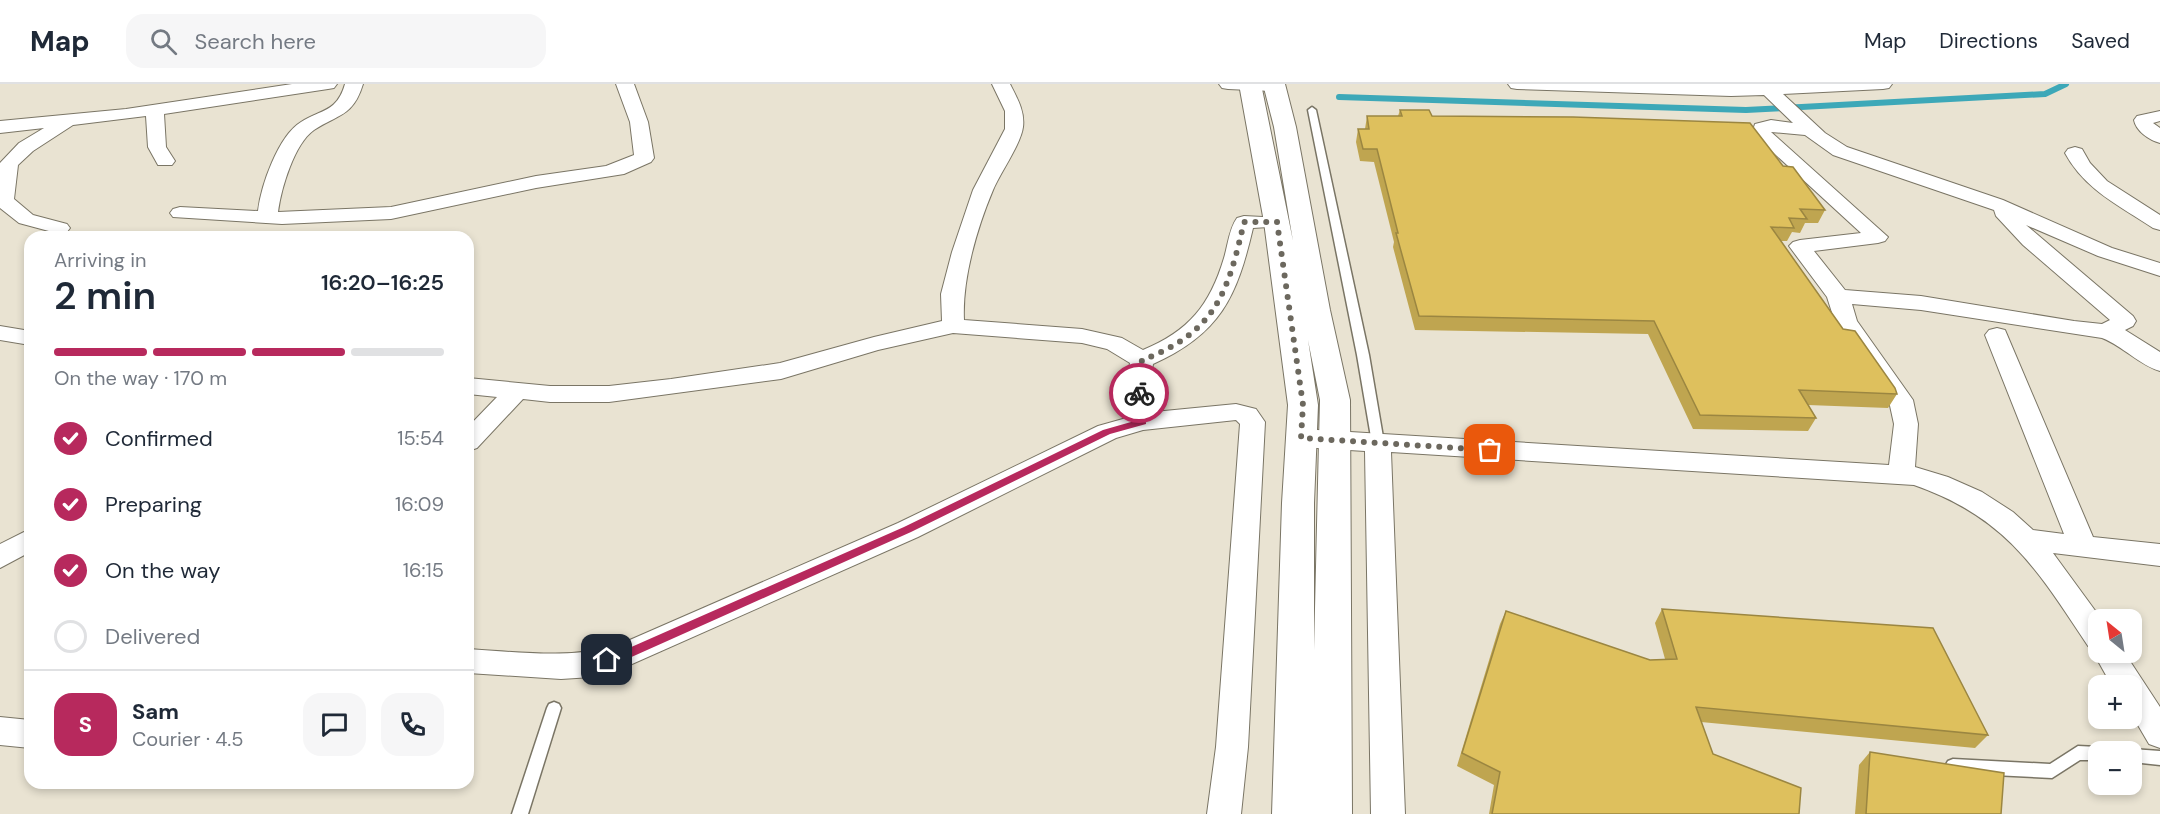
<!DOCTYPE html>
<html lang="en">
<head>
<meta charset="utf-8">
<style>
  body { margin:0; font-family:"DM Sans",sans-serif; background:#f6f6f7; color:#1f2937; height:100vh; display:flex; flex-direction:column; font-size:22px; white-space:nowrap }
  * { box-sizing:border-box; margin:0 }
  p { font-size:20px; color:#747a83 }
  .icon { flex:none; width:33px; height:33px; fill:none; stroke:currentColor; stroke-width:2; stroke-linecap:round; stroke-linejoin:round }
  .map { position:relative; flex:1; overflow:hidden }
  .sheet { position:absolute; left:24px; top:147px; width:450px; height:558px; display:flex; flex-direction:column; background:#fff; border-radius:18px; box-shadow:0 3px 9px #0003 }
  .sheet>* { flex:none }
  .needle { width:39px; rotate:330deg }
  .tools { position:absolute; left:2088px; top:525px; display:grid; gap:12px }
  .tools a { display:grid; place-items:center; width:54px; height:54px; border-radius:12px; background:#fff; box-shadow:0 3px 9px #0003; font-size:30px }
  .pin { position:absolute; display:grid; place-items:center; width:51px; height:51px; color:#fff; margin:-26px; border-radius:12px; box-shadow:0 3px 9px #0006 }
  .courier { position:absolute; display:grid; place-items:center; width:60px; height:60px; margin:-30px; border:4px solid #b7295d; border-radius:50%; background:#fff; color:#222; box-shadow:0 2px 8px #0007 }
  .headline em { font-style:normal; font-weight:600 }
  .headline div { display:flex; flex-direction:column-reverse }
  .headline { display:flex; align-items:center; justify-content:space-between; height:102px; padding:0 30px }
  h1 { font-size:39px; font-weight:600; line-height:45px }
  .bar { display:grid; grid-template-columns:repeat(4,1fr); gap:9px 6px; align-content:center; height:72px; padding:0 30px }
  .bar i { height:8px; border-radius:4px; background:#e0e1e3 }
  .bar .selected { background:#b7295d }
  .bar p { grid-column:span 4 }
  .line { display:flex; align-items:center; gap:15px; padding:0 30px; border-top:2px solid #e0e1e3 }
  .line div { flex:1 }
  .round { display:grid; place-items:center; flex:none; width:63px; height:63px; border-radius:18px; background:#f6f6f7 }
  ol { padding:0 30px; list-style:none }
  li { display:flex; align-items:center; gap:18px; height:66px }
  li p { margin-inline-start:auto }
  li .icon { padding:6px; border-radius:50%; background:#b7295d; color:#fff; stroke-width:4 }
  li:last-child { color:#747a83 }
  li i { width:33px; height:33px; border:3px solid #e0e1e3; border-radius:50% }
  header { display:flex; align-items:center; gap:36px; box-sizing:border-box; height:84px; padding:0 30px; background:#fff; border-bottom:2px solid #e0e1e3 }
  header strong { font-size:28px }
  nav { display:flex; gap:33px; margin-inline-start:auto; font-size:21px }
  .search { width:420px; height:54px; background:#f6f6f7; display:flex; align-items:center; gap:15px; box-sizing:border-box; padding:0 21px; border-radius:18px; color:#747a83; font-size:22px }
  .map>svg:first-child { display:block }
</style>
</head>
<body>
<header>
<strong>Map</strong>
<div class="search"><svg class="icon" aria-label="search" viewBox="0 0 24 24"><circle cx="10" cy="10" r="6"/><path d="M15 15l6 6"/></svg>Search here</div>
<nav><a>Map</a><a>Directions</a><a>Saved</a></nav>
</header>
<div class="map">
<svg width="2160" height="730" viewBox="0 0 2160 730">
  <rect width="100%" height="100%" fill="#e9e3d2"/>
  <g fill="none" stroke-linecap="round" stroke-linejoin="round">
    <polyline stroke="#3da8b8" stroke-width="6" points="1339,13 1746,26 2045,10 2066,0"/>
    <g stroke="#7a7565" stroke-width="3">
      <g id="service">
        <polygon points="1312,23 1316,26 1369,271 1384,359 1378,363 1372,359 1357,271 1308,26"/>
        <polygon points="554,618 559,620 561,624 528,730 512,730 547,624 549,620"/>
        <polygon points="2078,662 2098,663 2104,668 2098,668 2098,676 2080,676 2052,694 1953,689 1948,687 1945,682 1948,677 1953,675 2050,680"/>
        <polygon points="2132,665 2160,667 2160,681 2132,678 2132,668 2127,668"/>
      </g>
    </g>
    <g stroke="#7a7565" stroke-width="2">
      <g id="minor">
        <polygon points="292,0 337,0 334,4 328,5 164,30 166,63 175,77 172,81 158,81 148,63 146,32 73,41 33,67 18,81 14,115 33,131 67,140 70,144 67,148 60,150 19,139 0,124 0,79 19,59 44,44 0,49 0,37 126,25"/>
        <path d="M 345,0 L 363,0 C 353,33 338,30 314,46 C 294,60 281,105 278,128 L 391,123 L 536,92 L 606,82 L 634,71 L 630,38 L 616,0 L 634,0 L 648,38 L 654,74 L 651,78 L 624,90 L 536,104 L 391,135 L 282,140 L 173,133 L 170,129 L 173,125 L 180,123 L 258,127 C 261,102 278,52 301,38 C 322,25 337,28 345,0 Z"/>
        <path d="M 992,0 L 1010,0 C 1017,14 1025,27 1023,43 C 1021,60 1000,89 993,106 C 977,144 962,195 964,236 L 1082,245 L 1122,254 L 1143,266 C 1189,247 1210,221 1224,174 C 1228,161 1229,145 1237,134 L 1244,132 L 1284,134 L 1287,138 L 1284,142 L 1253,144 C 1237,213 1220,250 1153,280 L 1150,300 L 1154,328 L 1236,320 L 1256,325 L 1265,338 L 1248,663 L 1241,730 L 1207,730 L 1216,663 L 1240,340 L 1236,336 L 1143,346 L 1116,354 L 918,453 L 623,584 L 592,593 L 561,595 L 468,589 L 468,565 C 518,568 568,575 616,562 L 898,439 L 1098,342 L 1130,333 L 1126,300 L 1130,279 L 1107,265 L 1082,259 L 953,249 L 878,266 L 781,295 L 609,318 L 550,318 L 523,315 L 477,364 L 468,367 L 468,343 L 497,313 L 468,310 L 468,294 L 550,302 L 609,302 L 671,295 L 780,279 L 874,253 L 942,237 L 941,210 L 952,168 L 973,106 L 1005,45 L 1005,27 Z"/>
        <polygon points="1219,0 1279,0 1281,2 1278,6 1272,7 1228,5 1222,4"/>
        <path d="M 1508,0 L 1892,0 L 1889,4 L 1883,5 L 1783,10 L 1825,49 L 1847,63 L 2003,116 L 2112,164 L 2160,179 L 2160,192 L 2098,172 L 2026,141 L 2133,232 L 2136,237 L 2133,242 L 2125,246 L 2160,268 L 2160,287 C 2139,281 2123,262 2102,254 L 1921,226 L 1852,220 L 1857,237 L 1913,316 L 1918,340 L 1915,383 L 1948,393 L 1982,408 L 2013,428 L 2033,446 L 2064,450 L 1985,251 L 1989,246 L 1997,244 L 2005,246 L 2093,453 L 2160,460 L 2160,482 L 2053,469 L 2102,536 L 2098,536 L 2098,568 L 2124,568 L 2160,623 L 2160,664 L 2149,660 L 2132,631 L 2132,602 L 2112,602 L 2093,568 L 2095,565 L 2088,562 C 2037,485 2006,433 1914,401 L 1391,368 L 1405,730 L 1371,730 L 1365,367 L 1301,363 L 1292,360 L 1288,354 L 1292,348 L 1301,345 L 1889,381 L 1894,340 L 1889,317 L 1835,238 L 1827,213 L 1789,162 L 1793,158 L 1800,156 L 1861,149 L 1752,49 L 1755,40 L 1771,36 L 1793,39 L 1764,11 L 1731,12 L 1517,5 L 1511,4 ZM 1771,48 L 1805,51 L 1833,71 L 1994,126 L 1996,132 L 2023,161 L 2110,236 L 2102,240 L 2074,237 L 1921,212 L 1845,206 L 1814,167 L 1878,159 L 1885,157 L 1888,153 Z"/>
        <path d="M 2160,27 L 2160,37 L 2153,39 L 2160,44 L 2160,59 C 2149,56 2136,47 2134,36 L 2137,32 Z"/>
        <path d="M 2075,63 L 2082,65 L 2090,79 L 2107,97 L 2160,131 L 2160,146 L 2153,144 C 2120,122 2085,106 2065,69 L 2068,65 Z"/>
        <polygon points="0,242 30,247 30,261 0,256"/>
        <polygon points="30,445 30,468 0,484 0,460"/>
        <polygon points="0,633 30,636 30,664 0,661"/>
      </g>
    </g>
    <g stroke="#7a7565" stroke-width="2">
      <path id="tertiary" d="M 1239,0 L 1261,0 L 1293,157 L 1274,43 L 1263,0 L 1285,0 L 1296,43 L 1330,226 L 1350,316 L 1352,730 L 1272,730 L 1282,419 L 1288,321 L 1264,138 ZM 1308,256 L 1320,316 L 1314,566 L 1314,419 L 1318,321 Z"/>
    </g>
    <use href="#service" fill="#fff" fill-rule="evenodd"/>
    <use href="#minor" fill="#fff" fill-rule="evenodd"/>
    <use href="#tertiary" fill="#fff" fill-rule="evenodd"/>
  </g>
  <g fill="#bfa550">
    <polygon points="1400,26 1432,32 1783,82 1825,126 1818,139 1805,139 1800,149 1792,148 1787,157 1781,157 1843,245 1897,310 1888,324 1808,321 1816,334 1808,347 1693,345 1648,250 1415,246 1393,163 1394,158 1374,78 1360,77 1356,58 1358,45 1365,45 1367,32 1398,32"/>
    <polygon points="1662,525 1988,651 1975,664 1701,638 1713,670 1799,730 1489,730 1494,701 1457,682 1500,540 1506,527 1650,576 1665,575 1655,539"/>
    <polygon points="1870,668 2001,730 1855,730 1859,681"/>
  </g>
  <g fill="#dec05d" stroke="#9b8641" stroke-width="1.5">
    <polygon points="1400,26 1429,26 1432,32 1573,33 1750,39 1783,82 1793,83 1825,126 1800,125 1807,135 1789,134 1794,144 1771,143 1843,245 1855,247 1895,304 1897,310 1799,306 1816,334 1700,331 1654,237 1419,232 1396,149 1398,149 1377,65 1363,65 1358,45 1369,45 1367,32 1402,32"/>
    <polygon points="1662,525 1933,544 1988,651 1696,623 1713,670 1801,704 1799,730 1492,730 1500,688 1462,669 1506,527 1650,576 1677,575"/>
    <polygon points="1870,668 2004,689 2001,730 1866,730"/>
  </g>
  <polygon fill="#b7295d" points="1139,306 1144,309 1146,340 1110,350 911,448 627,575 607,581 603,580 603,573 620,568 904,443 1103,346 1138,336 1135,309"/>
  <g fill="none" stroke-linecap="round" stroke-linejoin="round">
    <path stroke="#6c685e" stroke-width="6" stroke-dasharray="0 10.8" d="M 1139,309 L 1138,300 L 1142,276 C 1215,249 1228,209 1244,138 L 1277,138 L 1303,321 L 1301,354 L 1490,366"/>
  </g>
</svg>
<div class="tools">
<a><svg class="needle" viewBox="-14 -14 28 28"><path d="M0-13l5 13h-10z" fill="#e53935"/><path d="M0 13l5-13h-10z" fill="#747a83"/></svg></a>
<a>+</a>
<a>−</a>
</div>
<div class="pin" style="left:1490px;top:366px;background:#ea580c"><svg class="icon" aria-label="bag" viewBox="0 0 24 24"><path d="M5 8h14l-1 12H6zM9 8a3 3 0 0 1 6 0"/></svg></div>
<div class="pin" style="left:607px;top:576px;background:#1f2937"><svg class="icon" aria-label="home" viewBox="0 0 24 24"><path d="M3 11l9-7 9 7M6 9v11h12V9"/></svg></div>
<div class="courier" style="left:1139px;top:309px"><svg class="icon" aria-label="bike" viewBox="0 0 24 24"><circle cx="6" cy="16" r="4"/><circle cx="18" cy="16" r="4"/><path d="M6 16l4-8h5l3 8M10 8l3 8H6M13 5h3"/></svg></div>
<section class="sheet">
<div class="headline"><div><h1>2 min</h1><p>Arriving in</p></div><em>16:20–16:25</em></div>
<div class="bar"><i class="selected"></i><i class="selected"></i><i class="selected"></i><i></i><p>On the way · 170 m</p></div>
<ol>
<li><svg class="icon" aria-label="check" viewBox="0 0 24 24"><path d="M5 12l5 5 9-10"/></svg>Confirmed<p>15:54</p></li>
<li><svg class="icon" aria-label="check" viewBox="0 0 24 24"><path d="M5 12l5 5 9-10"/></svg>Preparing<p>16:09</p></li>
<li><svg class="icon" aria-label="check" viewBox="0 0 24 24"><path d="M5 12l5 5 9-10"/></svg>On the way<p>16:15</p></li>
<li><i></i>Delivered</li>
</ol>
<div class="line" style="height:108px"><b class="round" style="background:#b7295d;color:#fff">S</b><div><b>Sam</b><p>Courier · 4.5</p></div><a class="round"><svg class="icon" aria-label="chat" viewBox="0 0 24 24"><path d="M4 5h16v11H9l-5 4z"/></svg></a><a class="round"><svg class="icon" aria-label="phone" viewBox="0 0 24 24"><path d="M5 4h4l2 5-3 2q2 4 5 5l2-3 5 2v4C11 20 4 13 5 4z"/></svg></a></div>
</section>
</div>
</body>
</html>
